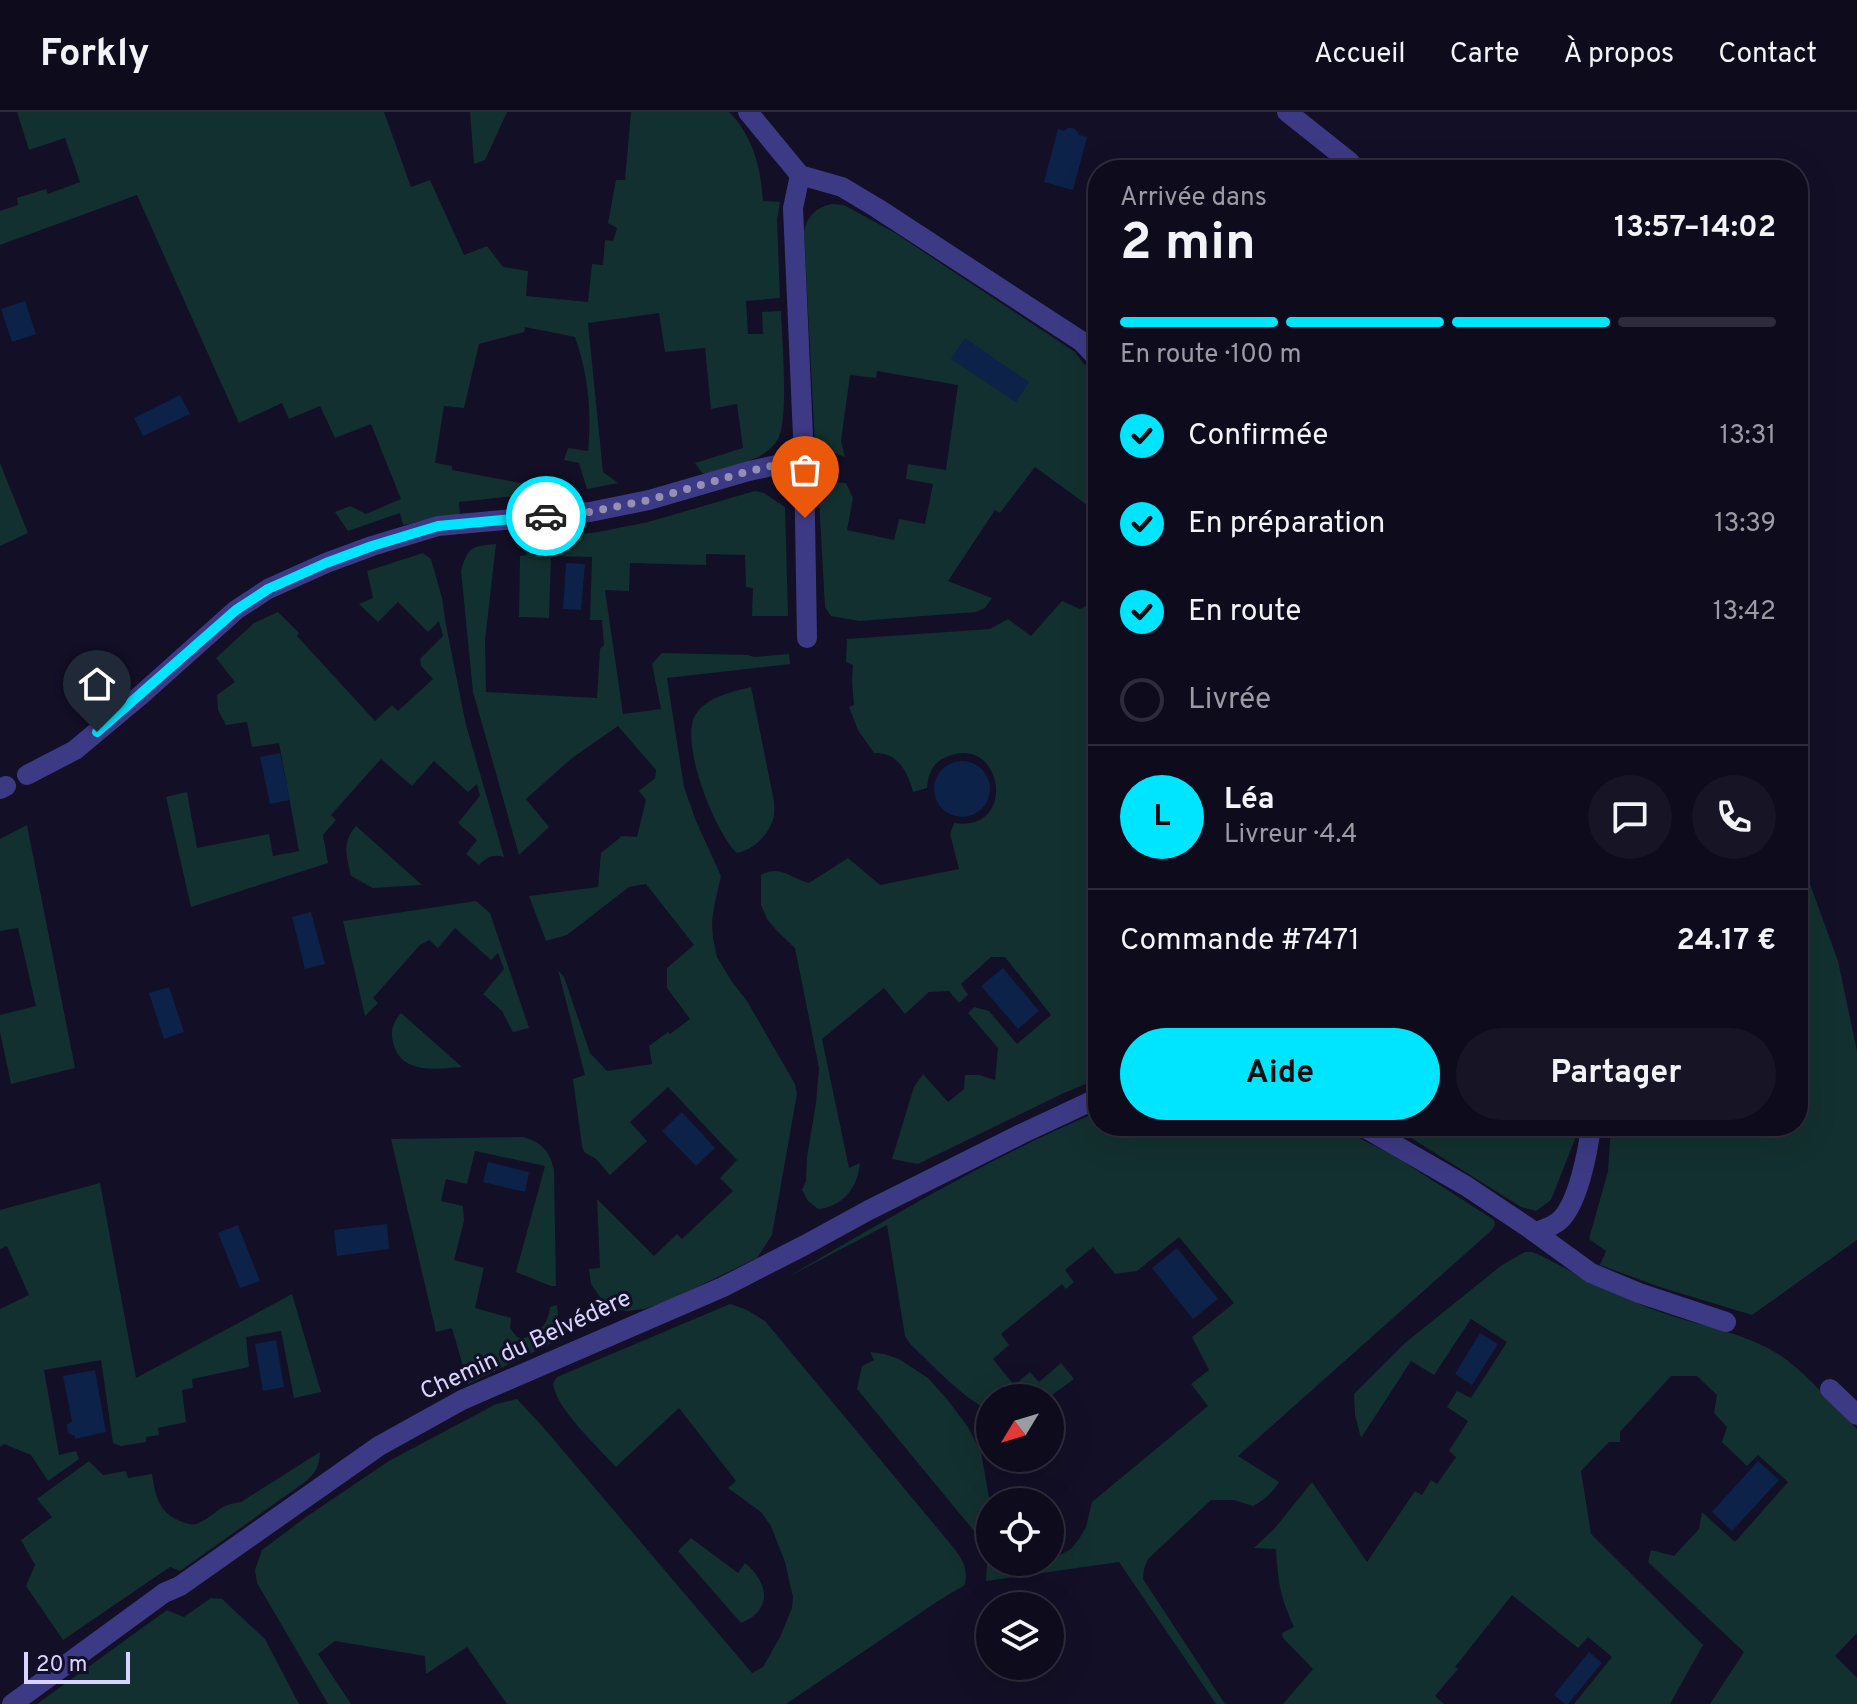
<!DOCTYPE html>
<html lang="fr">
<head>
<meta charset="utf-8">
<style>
  body { margin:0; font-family:Overpass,sans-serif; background:#171425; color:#f1f3f6; height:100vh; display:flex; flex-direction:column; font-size:30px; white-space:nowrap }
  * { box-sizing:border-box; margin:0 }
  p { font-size:26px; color:#9b9ba3 }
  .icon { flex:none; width:44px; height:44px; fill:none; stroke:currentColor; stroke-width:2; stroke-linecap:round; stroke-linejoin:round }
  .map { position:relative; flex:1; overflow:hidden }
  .sheet { position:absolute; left:1088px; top:48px; width:720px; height:976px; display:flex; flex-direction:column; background:#0e0b1c; border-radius:32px; box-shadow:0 8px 32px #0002,0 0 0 2px #2e2b3b }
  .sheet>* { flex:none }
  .needle { width:52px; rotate:232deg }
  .fabs { position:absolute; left:976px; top:1272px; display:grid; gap:16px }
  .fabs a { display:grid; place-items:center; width:88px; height:88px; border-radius:50%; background:#0e0b1c; box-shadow:0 8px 32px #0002,0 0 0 2px #2e2b3b; font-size:40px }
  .scale { position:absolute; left:24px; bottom:20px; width:106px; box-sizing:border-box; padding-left:8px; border:4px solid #d9d4ff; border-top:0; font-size:22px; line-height:28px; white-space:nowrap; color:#d9d4ff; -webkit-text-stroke:6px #130f26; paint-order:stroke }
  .pin { position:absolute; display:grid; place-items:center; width:68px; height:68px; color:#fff; margin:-82px -34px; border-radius:50% 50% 50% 0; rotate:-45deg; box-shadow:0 0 8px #0007 }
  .pin .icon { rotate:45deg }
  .courier { position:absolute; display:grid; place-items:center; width:80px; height:80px; margin:-40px; border:6px solid #00e5ff; border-radius:50%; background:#fff; color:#222; box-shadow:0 2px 10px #0007 }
  .summary em { font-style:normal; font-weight:700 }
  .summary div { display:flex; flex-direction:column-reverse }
  .summary { display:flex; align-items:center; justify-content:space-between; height:136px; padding:0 32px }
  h1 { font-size:52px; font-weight:700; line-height:60px }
  .bar { display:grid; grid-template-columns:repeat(4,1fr); gap:12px 8px; align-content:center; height:96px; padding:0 32px }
  .bar i { height:10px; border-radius:6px; background:#2e2b3b }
  .bar .selected { background:#00e5ff }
  .bar p { grid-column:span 4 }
  .line { display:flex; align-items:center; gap:20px; padding:0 32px; border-top:2px solid #2e2b3b }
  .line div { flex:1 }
  .round { display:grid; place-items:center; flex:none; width:84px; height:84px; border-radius:42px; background:#171425 }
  ol { padding:0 32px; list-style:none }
  li { display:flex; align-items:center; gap:24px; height:88px }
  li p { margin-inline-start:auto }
  li .icon { padding:8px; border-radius:50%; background:#00e5ff; color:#111; stroke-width:4 }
  li:last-child { color:#9b9ba3 }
  li i { width:44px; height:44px; border:4px solid #2e2b3b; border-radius:50% }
  .primary-button { display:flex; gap:16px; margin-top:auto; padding:16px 32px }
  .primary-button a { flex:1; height:92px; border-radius:48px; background:#00e5ff; color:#111; font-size:32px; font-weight:700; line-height:92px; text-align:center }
  .primary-button a+a { background:#171425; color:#f1f3f6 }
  header { display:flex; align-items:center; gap:48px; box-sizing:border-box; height:112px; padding:0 40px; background:#0e0b1c; border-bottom:2px solid #2e2b3b }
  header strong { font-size:38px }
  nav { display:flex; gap:44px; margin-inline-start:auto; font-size:28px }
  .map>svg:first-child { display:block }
</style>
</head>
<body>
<header>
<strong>Forkly</strong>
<nav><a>Accueil</a><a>Carte</a><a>À propos</a><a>Contact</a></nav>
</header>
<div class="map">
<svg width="1857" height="1592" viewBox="0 0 1857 1592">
  <rect width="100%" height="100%" fill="#130f26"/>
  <g fill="#12302f">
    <path d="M 17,0 L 384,0 L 411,75 L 430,68 L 464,143 L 487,134 L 503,155 L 528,159 L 526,184 L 588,190 L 592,152 L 603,153 L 605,128 L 613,129 L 617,116 L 608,111 L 616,68 L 625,68 L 631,0 L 729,0 C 753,24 761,56 763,89 L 780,90 L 777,108 L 780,186 L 746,189 L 748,222 L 763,222 L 762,200 L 781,199 C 782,225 789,308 778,327 C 770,341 756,346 743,351 C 730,356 716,365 702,361 L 695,351 L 743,336 L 737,292 L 711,297 L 705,236 L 665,240 L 659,201 L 588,211 L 603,360 L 618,371 L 587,377 L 579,351 L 564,348 L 568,336 L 588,339 C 592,299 588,262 575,225 L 525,215 L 524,220 L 479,232 L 464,296 L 444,294 L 435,351 L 452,354 L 452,358 L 562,379 L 459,390 L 460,402 L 403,413 L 400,401 L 348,419 L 335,400 L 350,394 L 366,402 L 401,387 L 371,312 L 335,326 L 320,294 L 289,307 L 282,291 L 239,311 L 137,83 L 0,133 L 0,99 L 18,93 L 17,86 L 46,77 L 48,82 L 80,70 L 65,26 L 29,38 Z"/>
    <polygon points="470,0 507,0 485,48 474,52"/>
    <path d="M 832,92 L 844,93 L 895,121 L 1075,240 L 1084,252 L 1098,262 L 1098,401 L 1035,355 L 1000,401 L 995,398 L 948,469 L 992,486 L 985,496 L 976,500 L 859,509 L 831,504 L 825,495 L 818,369 L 846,371 L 853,386 L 847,418 L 894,428 L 899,407 L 925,412 L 933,372 L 906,367 L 908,352 L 946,358 L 958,273 L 877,259 L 876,266 L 850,263 L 841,329 L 845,345 L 815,334 L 804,120 C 807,104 816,95 832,92 Z"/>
    <polygon points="0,351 28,421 0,434"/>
    <path d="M 755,379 L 764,381 L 785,395 L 788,504 L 752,504 L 753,476 L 746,475 L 745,443 L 706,442 L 706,453 L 630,451 L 629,479 L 605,478 L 623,602 L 661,597 L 652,552 L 662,541 L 748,543 L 754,545 L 789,542 L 790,552 L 667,566 L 684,675 L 696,709 L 721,764 L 714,795 L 712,810 L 713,826 L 717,845 L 732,870 L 747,889 L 795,972 L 797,982 L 772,1123 L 757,1146 L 666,1190 L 644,1197 L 627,1199 L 616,1197 L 604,1191 L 591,1172 L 589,1157 L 600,1156 L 597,1087 L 654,1144 L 677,1122 L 682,1127 L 733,1079 L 720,1066 L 737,1048 L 668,975 L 630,1010 L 647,1029 L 610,1063 L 596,1047 L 584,1040 L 582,1034 L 573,967 L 585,963 L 558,858 L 564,865 L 590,941 L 607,959 L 652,952 L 649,934 L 668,920 L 670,922 L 690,907 L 667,876 L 667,856 L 694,833 L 646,772 L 629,775 L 567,823 L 546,829 L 529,784 L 598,775 L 601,741 L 622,724 L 637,725 L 646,688 L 639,679 L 655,666 L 656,658 L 618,614 L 572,646 L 526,687 L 549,715 L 519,743 L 473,580 L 461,459 C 468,435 471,434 496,432 L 485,528 L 486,580 L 597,586 L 600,537 L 604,533 L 602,508 L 590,508 L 592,445 L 551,444 L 549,506 L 519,505 L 520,444 L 526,443 L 524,429 L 598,420 L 648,410 Z"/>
    <path d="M 423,441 L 431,447 L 442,486 L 446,513 L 466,613 L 504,745 C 493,742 487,745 479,753 L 466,742 L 477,728 L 458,711 L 480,684 L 477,672 L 468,680 L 434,649 L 412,674 L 381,647 L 331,703 L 336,708 L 323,723 L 328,751 L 191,795 L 166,685 L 187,680 L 197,736 L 269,722 L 273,744 L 299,739 L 279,631 L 252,635 L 247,610 L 226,613 L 218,598 L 217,583 L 235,570 L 216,546 L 254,511 L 278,500 L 299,521 L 297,524 L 375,609 L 392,593 L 398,599 L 433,567 L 421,554 L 420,547 L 443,524 L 439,509 L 428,520 L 398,490 L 378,510 L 359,492 L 373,486 L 367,459 Z"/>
    <path d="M 1098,488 L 1098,967 L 1064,981 L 918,1052 L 892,1047 L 914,975 L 923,962 L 948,990 L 964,977 L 965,963 L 979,963 L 995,968 L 998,936 L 968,901 L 974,895 L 989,899 L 1017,932 L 1051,903 L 1005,845 L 991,845 L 961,872 L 968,883 L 959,891 L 949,879 L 929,880 L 905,902 L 884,876 L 822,927 L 849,1056 L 860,1051 C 858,1075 843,1095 818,1097 L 808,1089 L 802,1078 L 806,1069 L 807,1045 L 816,991 L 819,956 L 795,836 L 777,819 L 767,807 L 761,793 L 761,763 C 779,752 791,766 809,771 L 848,746 L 880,773 L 959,757 L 950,722 L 954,711 C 1020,721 1002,617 944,646 C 932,652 928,663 927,676 L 913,680 C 908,659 897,640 874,641 L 858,618 L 849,595 L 854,593 L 852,568 L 853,553 L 846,550 L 847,527 L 990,517 L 1008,507 L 1031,524 L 1062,489 L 1080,497 Z"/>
    <path d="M 751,575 L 774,689 C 774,693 775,698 774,703 C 771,721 754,738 737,741 C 715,721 678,628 696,602 C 708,584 733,580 751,575 Z"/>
    <polygon points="27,713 75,956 11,972 0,920 0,903 36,894 18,816 0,819 0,727"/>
    <path d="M 356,714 L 422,773 L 373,776 L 351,764 C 347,743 341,732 356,714 Z"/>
    <polygon points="1798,739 1838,849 1857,939 1857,1128 1752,1203 1660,1175 1600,1153 1606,1139 1589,1127 1608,1059 1611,1014 1798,1014"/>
    <polygon points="476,789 490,801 529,916 513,920 502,899 483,882 504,857 498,841 491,848 455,816 438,836 429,828 420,833 373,886 378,891 365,904 343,809"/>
    <path d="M 401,901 L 462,955 C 437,957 400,963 393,930 C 390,919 393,910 401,901 Z"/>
    <path d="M 1098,1000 L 1098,1014 L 1335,1014 L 1393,1043 L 1494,1108 L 1495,1113 L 1492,1118 L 1238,1344 L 1279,1370 C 1272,1381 1265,1388 1253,1394 L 1234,1388 L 1211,1388 L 1148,1447 L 1144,1457 L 1143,1467 L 1225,1592 L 1216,1592 L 1119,1450 L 986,1469 L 988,1441 L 974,1419 L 857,1277 L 862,1254 L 874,1248 L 870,1240 L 884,1242 L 899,1247 L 928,1266 L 946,1286 L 968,1315 L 981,1340 L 990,1391 L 990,1450 L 1050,1450 L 1050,1444 L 1058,1444 L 1071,1437 L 1079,1427 L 1086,1415 L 1092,1390 L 1208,1294 L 1191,1272 L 1209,1258 L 1192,1225 L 1234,1191 L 1179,1125 L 1137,1159 L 1115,1162 L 1093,1135 L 1065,1158 L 1074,1170 L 1066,1177 L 1062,1172 L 1001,1222 L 1009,1233 L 993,1247 L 1014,1273 L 1030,1260 L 1039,1270 L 1061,1251 L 1074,1267 L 1048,1286 L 990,1286 L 990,1298 C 964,1288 933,1253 911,1233 L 905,1224 L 887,1113 L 786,1166 C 888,1107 989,1045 1098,1000 Z"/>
    <polygon points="1392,1014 1578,1014 1577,1022 1551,1088 1536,1099 1521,1095"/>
    <path d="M 523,1025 C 541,1030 550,1039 554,1058 L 556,1174 L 551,1174 L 516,1160 L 545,1054 L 475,1039 L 467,1072 L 446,1067 L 441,1089 L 463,1094 L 464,1109 L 454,1148 L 484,1156 L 475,1196 L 511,1206 L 510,1216 L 517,1225 L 522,1227 C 539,1221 548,1213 550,1195 L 557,1193 C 558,1209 563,1223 548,1233 L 468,1272 L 452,1216 L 436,1220 L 391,1027 Z"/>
    <polygon points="100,1071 136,1266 292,1182 321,1280 294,1286 281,1219 246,1225 249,1255 192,1267 193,1276 182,1278 186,1310 158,1316 159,1323 146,1325 146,1330 121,1334 113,1331 101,1248 44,1258 59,1343 76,1339 79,1347 48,1369 31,1343 4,1332 0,1335 0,1197 29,1183 7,1134 0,1137 0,1098"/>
    <path d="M 1525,1140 L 1532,1140 L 1542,1144 C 1583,1166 1624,1188 1669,1203 C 1705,1215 1745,1221 1778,1242 C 1804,1258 1834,1294 1857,1317 L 1857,1521 L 1835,1544 L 1857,1566 L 1857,1592 L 1710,1592 L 1744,1540 L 1648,1450 L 1651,1438 L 1674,1444 L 1699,1417 L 1702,1400 L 1735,1430 L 1788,1370 L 1758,1343 L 1747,1354 L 1722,1330 L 1727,1315 L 1714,1301 L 1717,1283 L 1697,1264 L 1671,1264 L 1620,1320 L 1620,1330 L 1609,1330 L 1581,1359 L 1591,1422 L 1703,1533 L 1670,1592 L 1574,1592 L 1612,1545 L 1588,1525 L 1578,1536 L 1512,1483 L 1455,1555 L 1458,1557 L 1435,1584 L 1444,1592 L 1283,1592 L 1313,1557 L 1283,1526 L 1282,1521 L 1294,1515 C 1280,1484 1278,1470 1276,1437 L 1254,1436 L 1275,1416 L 1312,1370 L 1367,1450 L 1415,1379 L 1422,1383 L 1431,1368 L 1437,1372 L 1456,1345 L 1449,1339 L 1468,1309 L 1447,1295 L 1457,1279 L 1471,1286 L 1507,1230 L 1471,1207 L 1434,1263 L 1411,1249 L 1361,1326 L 1355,1303 L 1354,1282 L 1405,1231 L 1502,1153 Z"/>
    <path d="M 730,1192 L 747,1198 L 765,1209 L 953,1435 C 963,1448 968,1456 965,1473 L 941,1487 L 786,1592 L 507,1592 L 467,1535 L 426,1562 L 425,1544 L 335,1529 L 318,1542 L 351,1592 L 328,1592 L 257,1471 L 255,1458 L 262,1438 L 306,1405 L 389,1349 L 496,1292 L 517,1287 L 543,1315 L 752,1561 L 763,1555 L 780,1525 L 792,1496 L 793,1485 L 785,1450 L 771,1414 L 761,1400 L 728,1376 L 736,1369 L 679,1296 L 616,1355 C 598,1335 557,1298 553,1272 L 557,1265 Z"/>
    <path d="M 320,1340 C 319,1354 317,1360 305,1370 L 180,1459 L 170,1455 L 63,1528 L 26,1474 L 35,1453 L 21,1428 L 52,1405 L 37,1387 L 89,1349 L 103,1363 L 126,1359 L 128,1366 L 152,1362 C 155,1381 158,1400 178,1408 C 183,1410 191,1414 196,1412 C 206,1409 215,1400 223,1395 C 229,1392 235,1391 241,1390 Z"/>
    <path d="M 691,1426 L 738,1461 L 745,1451 C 769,1471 773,1498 741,1511 L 678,1439 Z"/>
    <polygon points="211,1486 222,1487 265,1527 299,1592 37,1592 167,1498 184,1505"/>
  </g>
  <g fill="#0c2248">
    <path d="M 1068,16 C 1074,15 1077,18 1079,23 L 1087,25 L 1073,78 L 1044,70 L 1058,17 L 1064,19 Z"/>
    <polygon points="25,189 36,222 12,230 1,197"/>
    <polygon points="965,226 1029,270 1016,290 951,247"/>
    <polygon points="180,283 190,302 143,324 134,306"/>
    <polygon points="566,451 585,452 581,498 563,497"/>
    <polygon points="280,641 290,688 270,692 260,645"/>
    <circle cx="962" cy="677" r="28"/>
    <polygon points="311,800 325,852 305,857 292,805"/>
    <polygon points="1003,856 1039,899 1018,917 981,874"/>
    <polygon points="169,875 184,920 164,927 149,881"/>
    <polygon points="682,1000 715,1036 696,1054 662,1019"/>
    <polygon points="488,1050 529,1060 525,1080 483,1070"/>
    <polygon points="387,1112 389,1137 337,1144 334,1118"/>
    <polygon points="238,1113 260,1169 240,1176 218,1121"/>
    <polygon points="1177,1136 1218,1187 1193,1207 1152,1156"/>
    <polygon points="1480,1221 1498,1232 1472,1273 1455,1262"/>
    <polygon points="276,1228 284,1275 263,1279 255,1232"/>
    <polygon points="95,1258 106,1320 75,1327 75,1324 68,1321 67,1313 72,1309 63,1264"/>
    <polygon points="1758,1349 1779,1368 1732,1419 1712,1400"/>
    <polygon points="1589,1540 1602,1551 1568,1592 1565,1592 1554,1583"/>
  </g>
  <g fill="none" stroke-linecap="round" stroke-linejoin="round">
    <g stroke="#3d3a85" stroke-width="20">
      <polyline points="748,0 800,63 842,75 877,96 1081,229 1098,247"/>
      <polyline points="1287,0 1350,50"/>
      <polyline points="800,63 793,96 804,347 807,526"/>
      <polyline points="27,663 75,638 142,582 236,498 268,477 326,451 372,434 438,414 590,400 649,388 749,359 804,347"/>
      <polyline points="0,677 6,674"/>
      <polyline points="1362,1014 1466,1074 1529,1116 1591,1161 1639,1181 1726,1210"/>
      <path d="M 1536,1120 C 1544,1117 1552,1115 1559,1109 C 1578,1093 1588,1039 1591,1014"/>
      <polyline points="1830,1277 1857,1303"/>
      <polyline points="12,1592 164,1481 180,1474 379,1334 462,1288 723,1175 805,1133 869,1098 1021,1022 1098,986"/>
    </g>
  </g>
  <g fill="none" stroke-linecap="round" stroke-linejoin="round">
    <polyline stroke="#948fb3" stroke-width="8" stroke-dasharray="0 14.4" points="546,404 590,400 649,388 749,359 804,347 805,406"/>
    <polyline stroke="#00e5ff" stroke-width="10" points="97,620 236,498 268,477 326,451 372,434 438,414 546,404"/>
  </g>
  <g text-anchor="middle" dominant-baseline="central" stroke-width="6" stroke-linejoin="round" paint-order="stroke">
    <g font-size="24" fill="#d9d4ff" stroke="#130f26">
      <text transform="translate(526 1234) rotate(-25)">Chemin du Belvédère</text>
    </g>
  </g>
</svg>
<div class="fabs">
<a><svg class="needle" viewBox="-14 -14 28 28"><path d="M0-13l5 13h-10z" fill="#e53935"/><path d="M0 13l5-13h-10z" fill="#9b9ba3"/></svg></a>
<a><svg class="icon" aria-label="locate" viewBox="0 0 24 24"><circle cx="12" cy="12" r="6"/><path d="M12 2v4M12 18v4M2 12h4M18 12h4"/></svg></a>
<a><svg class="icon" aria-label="layers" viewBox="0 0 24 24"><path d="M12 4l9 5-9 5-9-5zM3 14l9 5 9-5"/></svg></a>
</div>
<div class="scale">20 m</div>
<div class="pin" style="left:805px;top:406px;background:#ea580c"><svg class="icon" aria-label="bag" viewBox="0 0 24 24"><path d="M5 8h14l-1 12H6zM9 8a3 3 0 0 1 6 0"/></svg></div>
<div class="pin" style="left:97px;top:620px;background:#1f2937"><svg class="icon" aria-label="home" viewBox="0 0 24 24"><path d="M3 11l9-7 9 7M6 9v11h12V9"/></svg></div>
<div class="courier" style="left:546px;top:404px"><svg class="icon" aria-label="car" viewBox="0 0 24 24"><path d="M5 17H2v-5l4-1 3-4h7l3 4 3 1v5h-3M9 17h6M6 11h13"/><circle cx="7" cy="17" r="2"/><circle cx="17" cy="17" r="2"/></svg></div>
<section class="sheet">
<div class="summary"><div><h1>2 min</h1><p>Arrivée dans</p></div><em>13:57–14:02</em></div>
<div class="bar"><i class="selected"></i><i class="selected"></i><i class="selected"></i><i></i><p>En route · 100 m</p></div>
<ol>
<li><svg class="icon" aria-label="check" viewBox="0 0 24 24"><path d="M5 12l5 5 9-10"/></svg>Confirmée<p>13:31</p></li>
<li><svg class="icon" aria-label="check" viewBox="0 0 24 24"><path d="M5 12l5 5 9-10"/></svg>En préparation<p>13:39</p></li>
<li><svg class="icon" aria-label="check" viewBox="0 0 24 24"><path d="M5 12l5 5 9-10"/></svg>En route<p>13:42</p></li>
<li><i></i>Livrée</li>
</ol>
<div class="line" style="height:144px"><b class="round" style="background:#00e5ff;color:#111">L</b><div><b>Léa</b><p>Livreur · 4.4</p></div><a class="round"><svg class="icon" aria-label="chat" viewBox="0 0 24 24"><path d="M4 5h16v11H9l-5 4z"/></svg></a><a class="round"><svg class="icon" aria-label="phone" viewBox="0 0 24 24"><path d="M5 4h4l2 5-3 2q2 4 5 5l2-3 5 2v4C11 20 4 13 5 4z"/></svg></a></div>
<div class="line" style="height:104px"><div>Commande #7471</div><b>24.17 €</b></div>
<div class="primary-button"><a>Aide</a><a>Partager</a></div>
</section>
</div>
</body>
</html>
